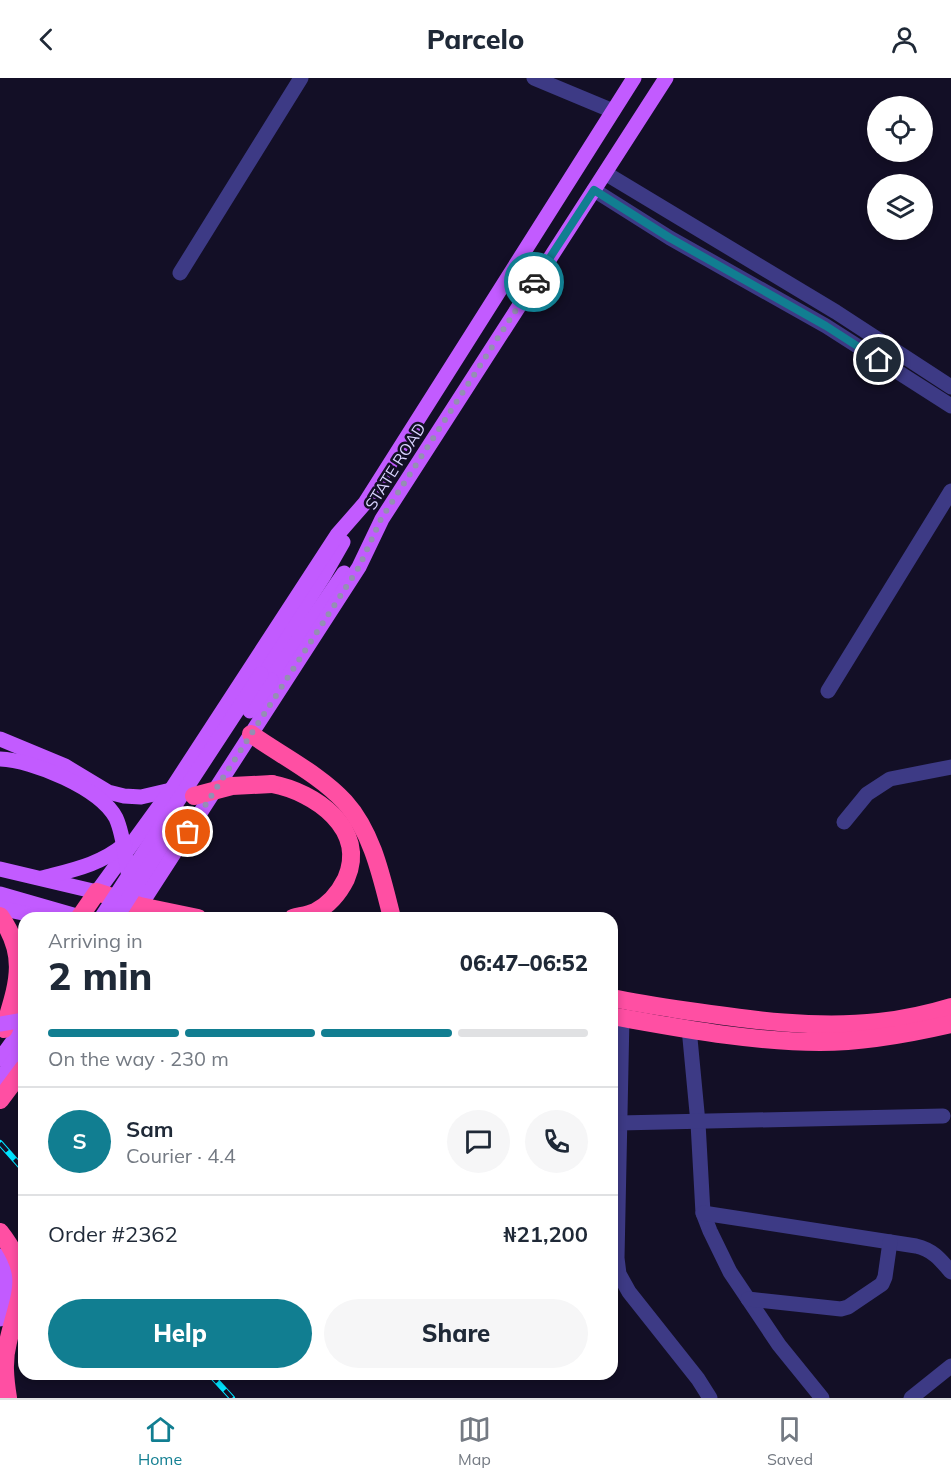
<!DOCTYPE html>
<html lang="en">
<head>
<meta charset="utf-8">
<style>
  body { margin:0; font-family:Mulish,sans-serif; background:#f6f6f7; color:#1f2937; height:100vh; display:flex; flex-direction:column; font-size:22px; white-space:nowrap }
  * { box-sizing:border-box; margin:0 }
  p { font-size:20px; color:#747a83 }
  .icon { flex:none; width:33px; height:33px; fill:none; stroke:currentColor; stroke-width:2; stroke-linecap:round; stroke-linejoin:round }
  .map { position:relative; flex:1; overflow:hidden }
  .panel { position:absolute; left:18px; top:834px; width:600px; height:468px; display:flex; flex-direction:column; background:#fff; border-radius:18px; box-shadow:0 3px 9px #0003 }
  .panel>* { flex:none }
  .controls { position:absolute; left:867px; top:18px; display:grid; gap:12px }
  .controls a { display:grid; place-items:center; width:66px; height:66px; border-radius:50%; background:#fff; box-shadow:0 3px 9px #0003; font-size:30px }
  .pin { position:absolute; display:grid; place-items:center; width:51px; height:51px; color:#fff; margin:-26px; border:3px solid #fff; border-radius:50%; box-shadow:0 2px 6px #0007 }
  .courier { position:absolute; display:grid; place-items:center; width:60px; height:60px; margin:-30px; border:4px solid #117e91; border-radius:50%; background:#fff; color:#222; box-shadow:0 2px 8px #0007 }
  .overview em { font-style:normal; font-weight:800 }
  .overview div { display:flex; flex-direction:column-reverse }
  .overview { display:flex; align-items:center; justify-content:space-between; height:102px; padding:0 30px }
  h1 { font-size:39px; font-weight:800; line-height:45px }
  .bar { display:grid; grid-template-columns:repeat(4,1fr); gap:9px 6px; align-content:center; height:72px; padding:0 30px }
  .bar i { height:8px; border-radius:4px; background:#e0e1e3 }
  .bar .active { background:#117e91 }
  .bar p { grid-column:span 4 }
  .line { display:flex; align-items:center; gap:15px; padding:0 30px; border-top:2px solid #e0e1e3 }
  .line div { flex:1 }
  .round { display:grid; place-items:center; flex:none; width:63px; height:63px; border-radius:32px; background:#f6f6f7 }
  .action { display:flex; gap:12px; margin-top:auto; padding:12px 30px }
  .action a { flex:1; height:69px; border-radius:36px; background:#117e91; color:#fff; font-size:24px; font-weight:800; line-height:69px; text-align:center }
  .action a+a { background:#f6f6f7; color:#1f2937 }
  header { display:flex; justify-content:space-between; align-items:center; height:78px; padding:0 30px; background:#fff; font-size:27px; font-weight:800 }
  .dock { display:flex; justify-content:space-around; align-items:center; height:84px; border-top:2px solid #e0e1e3; background:#fff; font-size:16px; color:#747a83 }
  .dock a { display:grid; justify-items:center; gap:3px }
  .dock .active { color:#117e91 }
  .map>svg:first-child { display:block }
</style>
</head>
<body>
<header><svg class="icon" aria-label="back" viewBox="0 0 24 24"><path d="M15 5l-7 7 7 7"/></svg>Parcelo<svg class="icon" aria-label="person" viewBox="0 0 24 24"><circle cx="12" cy="8" r="4"/><path d="M4 21q1-7 8-7t8 7"/></svg></header>
<div class="map">
<svg width="951" height="1320" viewBox="0 0 951 1320">
  <rect width="100%" height="100%" fill="#130f26"/>
  <g fill="none" stroke-linecap="round" stroke-linejoin="round">
    <g stroke="#3d3a85" stroke-width="15">
      <polyline points="534,0 613,33"/>
      <polyline points="605,95 836,234 951,309"/>
      <polyline points="594,112 670,160 826,248 951,328"/>
      <polyline points="180,195 301,0"/>
      <polyline points="828,613 951,413"/>
      <polyline points="844,744 867,716 890,701 951,689"/>
      <polyline points="622,939 617,1180 619,1196 629,1214 698,1301 710,1320"/>
      <polyline points="689,950 698,1045 703,1135 710,1153 730,1194 779,1267 822,1320"/>
      <polyline points="619,1045 943,1038"/>
      <path d="M 703,1135 L 916,1168 C 933,1172 940,1181 951,1194"/>
      <polyline points="748,1221 841,1231 848,1229 882,1206 885,1199 890,1164"/>
      <polyline points="911,1320 951,1288"/>
    </g>
    <g stroke="#c25bff" stroke-width="15">
      <polyline points="261,596 323,499 343,464"/>
      <polyline points="271,602 344,495"/>
      <polyline points="0,661 65,688 108,714 124,718 141,719 171,712"/>
      <polyline points="0,791 97,814 171,712 337,457 365,425 634,0"/>
      <path d="M 42,800 C 72,792 100,787 125,766"/>
      <polyline points="0,816 80,839"/>
      <polyline points="140,828 359,489 382,441 666,0"/>
      <polyline points="0,830 46,840"/>
      <polyline points="0,981 24,948"/>
      <polyline points="0,1001 24,969"/>
      <path d="M 0,1178 C 11,1198 8,1219 0,1241"/>
    </g>
    <g stroke="#ff4fa3" stroke-width="18">
      <path d="M 251,656 C 282,678 319,696 345,724 C 373,755 382,801 392,840"/>
      <path d="M 272,706 C 315,714 368,751 346,801 C 339,815 329,827 315,834 C 308,837 300,838 293,840"/>
      <path d="M 0,838 C 29,879 17,907 4,951"/>
      <polyline points="79,840 97,814 140,828 198,840"/>
      <path d="M 612,920 C 637,925 663,929 689,933 C 751,942 816,951 879,944 C 904,941 928,936 951,929"/>
      <path d="M 612,938 C 680,950 751,964 820,964 C 864,964 908,956 951,946"/>
      <polyline points="0,1022 24,990"/>
      <path d="M 0,1154 C 35,1199 19,1215 8,1264 C 3,1283 5,1301 8,1320"/>
    </g>
    <g stroke="#00e5ff" stroke-width="6">
      <g id="rail">
        <polyline points="0,1065 24,1092"/>
        <polyline points="210,1296 232,1320"/>
      </g>
    </g>
    <use href="#rail" stroke="#130f26" stroke-width="4" stroke-dasharray="11" stroke-linecap="butt"/>
    <g stroke="#c25bff" stroke-width="15">
      <polyline points="250,633 271,602"/>
      <path d="M 0,681 C 33,682 100,710 116,740 C 124,758 125,780 129,799"/>
      <polyline points="101,840 261,596"/>
      <polyline points="116,840 182,736"/>
      <polyline points="0,946 24,942"/>
    </g>
    <polyline stroke="#ff4fa3" stroke-width="18" points="194,718 232,708 272,706"/>
  </g>
  <g fill="none" stroke-linecap="round" stroke-linejoin="round">
    <polyline stroke="#948fb3" stroke-width="6" stroke-dasharray="0 10.8" points="188,754 359,489 381,441 534,204"/>
    <polyline stroke="#117e91" stroke-width="8" points="534,204 594,112 670,160 826,248 879,282"/>
  </g>
  <g text-anchor="middle" dominant-baseline="central" stroke-width="5" stroke-linejoin="round" paint-order="stroke">
    <g font-size="16" fill="#d9d4ff" stroke="#130f26">
      <text transform="translate(395 388) rotate(-58)">STATE ROAD</text>
    </g>
  </g>
</svg>
<div class="controls">
<a><svg class="icon" aria-label="locate" viewBox="0 0 24 24"><circle cx="12" cy="12" r="6"/><path d="M12 2v4M12 18v4M2 12h4M18 12h4"/></svg></a>
<a><svg class="icon" aria-label="layers" viewBox="0 0 24 24"><path d="M12 4l9 5-9 5-9-5zM3 14l9 5 9-5"/></svg></a>
</div>
<div class="pin" style="left:188px;top:754px;background:#ea580c"><svg class="icon" aria-label="bag" viewBox="0 0 24 24"><path d="M5 8h14l-1 12H6zM9 8a3 3 0 0 1 6 0"/></svg></div>
<div class="pin" style="left:879px;top:282px;background:#1f2937"><svg class="icon" aria-label="home" viewBox="0 0 24 24"><path d="M3 11l9-7 9 7M6 9v11h12V9"/></svg></div>
<div class="courier" style="left:534px;top:204px"><svg class="icon" aria-label="car" viewBox="0 0 24 24"><path d="M5 17H2v-5l4-1 3-4h7l3 4 3 1v5h-3M9 17h6M6 11h13"/><circle cx="7" cy="17" r="2"/><circle cx="17" cy="17" r="2"/></svg></div>
<section class="panel">
<div class="overview"><div><h1>2 min</h1><p>Arriving in</p></div><em>06:47–06:52</em></div>
<div class="bar"><i class="active"></i><i class="active"></i><i class="active"></i><i></i><p>On the way · 230 m</p></div>
<div class="line" style="height:108px"><b class="round" style="background:#117e91;color:#fff">S</b><div><b>Sam</b><p>Courier · 4.4</p></div><a class="round"><svg class="icon" aria-label="chat" viewBox="0 0 24 24"><path d="M4 5h16v11H9l-5 4z"/></svg></a><a class="round"><svg class="icon" aria-label="phone" viewBox="0 0 24 24"><path d="M5 4h4l2 5-3 2q2 4 5 5l2-3 5 2v4C11 20 4 13 5 4z"/></svg></a></div>
<div class="line" style="height:78px"><div>Order #2362</div><b>₦21,200</b></div>
<div class="action"><a>Help</a><a>Share</a></div>
</section>
</div>
<nav class="dock">
<a class="active"><svg class="icon" aria-label="home" viewBox="0 0 24 24"><path d="M3 11l9-7 9 7M6 9v11h12V9"/></svg>Home</a>
<a><svg class="icon" aria-label="map" viewBox="0 0 24 24"><path d="M3 6l6-2 6 2 6-2v14l-6 2-6-2-6 2zM9 4v14M15 6v14"/></svg>Map</a>
<a><svg class="icon" aria-label="saved" viewBox="0 0 24 24"><path d="M7 4h10v16l-5-4-5 4z"/></svg>Saved</a>
</nav>
</body>
</html>
